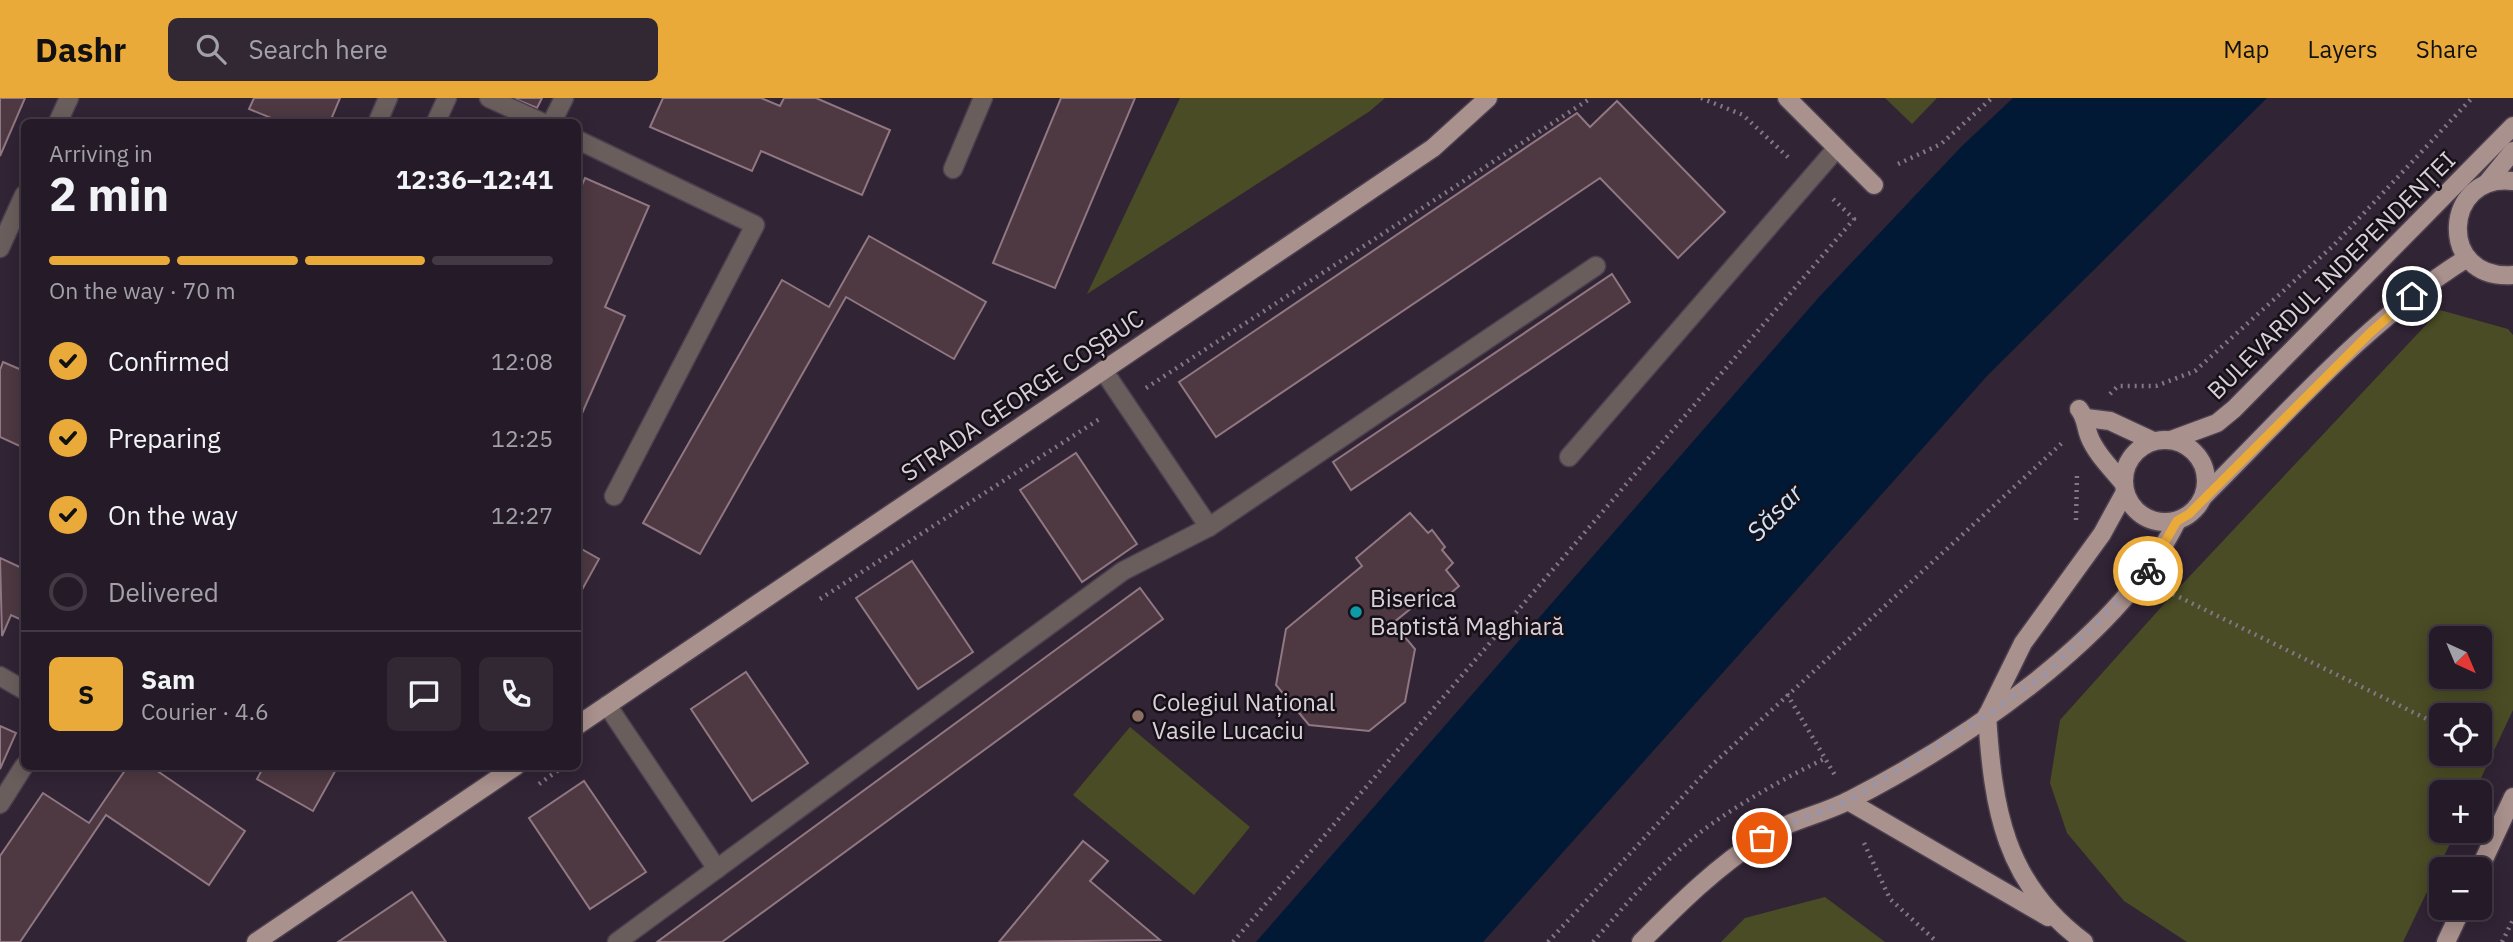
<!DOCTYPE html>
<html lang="en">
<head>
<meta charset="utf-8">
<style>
  body { margin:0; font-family:"IBM Plex Sans",sans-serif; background:#312834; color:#f1f3f6; height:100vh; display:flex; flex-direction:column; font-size:26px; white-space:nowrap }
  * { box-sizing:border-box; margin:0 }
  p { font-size:23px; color:#a3a1a8 }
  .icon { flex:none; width:38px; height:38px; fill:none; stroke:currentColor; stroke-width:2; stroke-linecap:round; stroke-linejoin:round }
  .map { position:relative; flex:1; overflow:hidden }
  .details { position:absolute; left:21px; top:21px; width:560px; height:651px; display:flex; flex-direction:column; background:#251b28; border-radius:10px; box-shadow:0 4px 18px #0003,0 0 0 2px #423945 }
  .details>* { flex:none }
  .needle { width:46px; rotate:136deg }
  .controls { position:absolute; left:2429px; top:528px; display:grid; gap:14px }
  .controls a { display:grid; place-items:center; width:63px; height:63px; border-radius:10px; background:#251b28; box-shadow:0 4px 18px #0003,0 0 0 2px #423945; font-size:35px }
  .pin { position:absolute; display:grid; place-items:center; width:60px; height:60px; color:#fff; margin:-30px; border:4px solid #fff; border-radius:50%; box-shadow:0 2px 7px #0007 }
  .courier { position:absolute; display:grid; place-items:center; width:70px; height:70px; margin:-35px; border:5px solid #eaaa39; border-radius:50%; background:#fff; color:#222; box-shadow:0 2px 9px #0007 }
  .summary em { font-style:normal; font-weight:700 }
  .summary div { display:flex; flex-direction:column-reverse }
  .summary { display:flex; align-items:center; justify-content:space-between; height:119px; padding:0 28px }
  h1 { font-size:46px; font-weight:700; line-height:52px }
  .bar { display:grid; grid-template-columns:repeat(4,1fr); gap:10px 7px; align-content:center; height:84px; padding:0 28px }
  .bar i { height:9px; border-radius:5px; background:#423945 }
  .bar .on { background:#eaaa39 }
  .bar p { grid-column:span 4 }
  .line { display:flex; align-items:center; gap:18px; padding:0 28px; border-top:2px solid #423945 }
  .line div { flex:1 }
  .round { display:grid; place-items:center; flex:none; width:74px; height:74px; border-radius:10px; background:#312834 }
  ol { padding:0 28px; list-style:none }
  li { display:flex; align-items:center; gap:21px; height:77px }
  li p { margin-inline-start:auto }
  li .icon { padding:7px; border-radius:50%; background:#eaaa39; color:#111; stroke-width:4 }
  li:last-child { color:#a3a1a8 }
  li i { width:38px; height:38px; border:4px solid #423945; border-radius:50% }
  header { display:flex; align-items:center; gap:42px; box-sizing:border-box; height:98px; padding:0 35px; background:#eaaa39; color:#111 }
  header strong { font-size:33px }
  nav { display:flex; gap:38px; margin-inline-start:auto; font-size:24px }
  .search { width:490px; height:63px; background:#312834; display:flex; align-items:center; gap:18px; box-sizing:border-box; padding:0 24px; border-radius:10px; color:#a3a1a8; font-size:26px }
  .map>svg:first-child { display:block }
</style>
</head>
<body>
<header>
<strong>Dashr</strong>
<div class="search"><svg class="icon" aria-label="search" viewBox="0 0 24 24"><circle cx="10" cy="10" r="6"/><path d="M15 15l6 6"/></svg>Search here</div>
<nav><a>Map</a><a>Layers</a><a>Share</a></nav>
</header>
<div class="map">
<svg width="2513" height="844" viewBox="0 0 2513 844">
  <rect width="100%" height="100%" fill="#312435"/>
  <g fill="#494c24" fill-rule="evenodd">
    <polygon points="1180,0 1385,0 1370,13 1087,196"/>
    <polygon points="1885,0 1937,0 1912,26"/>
    <path d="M 2440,212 L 2508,231 L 2513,237 L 2513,612 L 2474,695 L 2441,695 L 2441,733 L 2456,733 L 2403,844 L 2187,844 L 2124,803 L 2067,735 L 2050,685 L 2060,622 L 2173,496 ZM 2441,541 L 2480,541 L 2480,579 L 2441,579 ZM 2441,618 L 2480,618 L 2480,656 L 2441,656 Z"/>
    <polygon points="1130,629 1250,729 1194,797 1073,697"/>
    <polygon points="1825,799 1885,844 1721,844 1745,820"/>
  </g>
  <polygon fill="#011935" points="2013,0 2267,0 1987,278 1483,844 1256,844 1820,198 1962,48"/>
  <g fill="#4e3842" stroke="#907782" stroke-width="2">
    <polygon points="0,0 25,0 0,58"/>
    <polygon points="254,0 340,0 330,24 281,24 249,11"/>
    <polygon points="513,0 542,0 537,10"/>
    <polygon points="663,0 761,0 780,8 784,0 816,0 890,32 862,97 761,53 752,73 650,29"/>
    <polygon points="1061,0 1135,0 1055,190 993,165"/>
    <polygon points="1617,3 1725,114 1678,160 1600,80 1216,339 1179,284 1577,15 1590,29"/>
    <polygon points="585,80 649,108 605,209 625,218 580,320 578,318 578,96"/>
    <polygon points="869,138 986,204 954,261 846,199 700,456 643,425 782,182 829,209"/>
    <polygon points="1612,176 1630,204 1351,392 1333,364"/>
    <polygon points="3,264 24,273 24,350 0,339 0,272"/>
    <polygon points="1076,355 1137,446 1082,484 1020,392"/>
    <polygon points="1410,415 1428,435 1432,432 1445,449 1442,452 1453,465 1446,472 1459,488 1445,500 1443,496 1435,503 1429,496 1393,525 1415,551 1405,604 1369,633 1309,627 1276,587 1286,531 1362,468 1356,460"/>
    <polygon points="578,449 599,461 578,499"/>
    <polygon points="0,460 24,471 24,523 11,517 2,538"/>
    <polygon points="912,463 973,554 918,591 856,500"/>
    <polygon points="1140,490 1163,521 722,844 657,844"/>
    <polygon points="746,574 808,665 752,703 691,611"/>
    <polygon points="0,628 16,635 0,671"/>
    <polygon points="128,668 150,668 245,733 209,787 106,717 20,844 0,844 0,758 43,695 89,725"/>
    <polygon points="264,668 338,668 313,713 257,681"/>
    <polygon points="584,683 646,774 590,811 529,720"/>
    <polygon points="1083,743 1108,763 1090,783 1160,842 999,844"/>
    <polygon points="412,794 446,844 338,844"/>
  </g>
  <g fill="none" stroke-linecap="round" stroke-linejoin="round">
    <g stroke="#4c3f4f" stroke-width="21">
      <g id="minor">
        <polyline points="489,0 541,24"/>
        <polyline points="379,21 388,0"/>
        <polyline points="58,24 69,0"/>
        <polyline points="436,24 447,0"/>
        <polyline points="552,24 564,0"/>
        <polyline points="578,42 755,127 614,398"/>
        <polyline points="953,71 983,0"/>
        <polyline points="0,150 24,97"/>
        <polyline points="1103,272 1209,429"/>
        <polyline points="1569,359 1837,50"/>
        <polyline points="0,578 24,592"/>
        <polyline points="607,607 717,771"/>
        <polyline points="0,706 24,668"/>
        <polyline points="617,844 1123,473 1209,429 1596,168"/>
      </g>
    </g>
    <g stroke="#4c3f4f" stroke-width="21">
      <g id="major">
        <polyline points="1787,0 1874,87"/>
        <path d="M 2513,83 C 2443,74 2436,183 2513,177"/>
        <polyline points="2487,85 2513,53"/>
        <path d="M 2079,311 C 2086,320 2085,327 2089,338 C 2096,356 2112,371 2124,386"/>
        <polyline points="2086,320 2110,323 2153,343"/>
        <polyline points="2171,342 2217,325 2234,311 2513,28"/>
        <circle cx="2165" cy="383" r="41"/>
        <path d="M 2204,398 C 2287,316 2367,222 2467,160"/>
        <polyline points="1989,614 2023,545 2102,436 2125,394"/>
        <path d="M 1987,617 C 1993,710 2004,785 2084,844"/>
        <polyline points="578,627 1433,50 1488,0"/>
        <polyline points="1848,703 2048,819"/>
        <polyline points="2479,772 2513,699"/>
        <polyline points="256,844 516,668"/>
        <path d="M 1641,844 C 1678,807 1718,767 1762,740 C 1789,722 1821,717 1850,702 C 1963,644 2120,539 2177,423"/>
        <polyline points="2446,844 2462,810"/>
      </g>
    </g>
    <g stroke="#827785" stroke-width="4.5" stroke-dasharray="2 5" stroke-linecap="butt">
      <polyline points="1701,0 1743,17 1791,62"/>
      <polyline points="1898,66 1941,46 1992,0"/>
      <polyline points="1146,290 1591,0"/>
      <polyline points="2110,296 2118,288 2156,288 2195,273 2334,147 2472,0"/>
      <polyline points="2076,422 2077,375"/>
      <polyline points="2173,496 2441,628"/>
      <polyline points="820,501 1101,320"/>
      <polyline points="1787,596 1836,679"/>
      <polyline points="2480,647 2493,654"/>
      <polyline points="539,686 564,668"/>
      <polyline points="1864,745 1890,801 1937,844"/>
      <polyline points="1233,844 1854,121 1831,99"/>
      <polyline points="1548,844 1712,667 2062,345"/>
      <path d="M 1593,844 C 1628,804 1663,762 1706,730 C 1743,703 1785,680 1826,660"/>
      <polyline points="2502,844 2513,822"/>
    </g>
    <use href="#minor" stroke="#6a5e5c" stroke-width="18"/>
    <use href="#major" stroke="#a9918d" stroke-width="18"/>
  </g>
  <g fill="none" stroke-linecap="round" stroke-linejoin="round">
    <polyline stroke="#9e93a0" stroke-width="7" stroke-dasharray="0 12.6" points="1762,740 1798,722 1848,703 1987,617 2049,573 2148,473"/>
    <polyline stroke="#eaaa39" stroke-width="9" points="2148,473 2177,423 2189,416 2370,235 2412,198"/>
  </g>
  <circle fill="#0f9aa8" stroke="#161017" stroke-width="2.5" cx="1356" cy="514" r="7"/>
  <circle fill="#8d6e63" stroke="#161017" stroke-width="2.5" cx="1138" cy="618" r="7"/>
  <g text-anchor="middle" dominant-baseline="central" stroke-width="5" stroke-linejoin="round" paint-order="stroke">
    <g font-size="24" fill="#d8cfda" stroke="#161017">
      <text transform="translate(2331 177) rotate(-45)">BULEVARDUL INDEPENDENȚEI</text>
      <text transform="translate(1022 297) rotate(-34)">STRADA GEORGE COȘBUC</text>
    </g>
    <g font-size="24" fill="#d8cfda" stroke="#161017" text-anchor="start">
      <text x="1370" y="500">Biserica<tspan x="1370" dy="28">Baptistă Maghiară</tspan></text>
      <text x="1152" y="604">Colegiul Național<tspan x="1152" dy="28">Vasile Lucaciu</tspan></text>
    </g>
    <g font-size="26" font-style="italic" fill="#cee4fe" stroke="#161017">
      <text transform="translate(1774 414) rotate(-46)">Săsar</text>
    </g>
  </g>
</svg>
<div class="controls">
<a><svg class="needle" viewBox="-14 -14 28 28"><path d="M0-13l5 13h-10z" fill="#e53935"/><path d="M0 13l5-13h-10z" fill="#a3a1a8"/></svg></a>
<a><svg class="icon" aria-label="locate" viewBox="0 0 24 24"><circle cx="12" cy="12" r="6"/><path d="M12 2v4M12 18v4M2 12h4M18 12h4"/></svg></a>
<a>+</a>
<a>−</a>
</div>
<div class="pin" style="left:1762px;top:740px;background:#ea580c"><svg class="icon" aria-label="bag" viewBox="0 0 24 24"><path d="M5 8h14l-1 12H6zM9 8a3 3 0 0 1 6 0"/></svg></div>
<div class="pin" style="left:2412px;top:198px;background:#1f2937"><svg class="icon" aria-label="home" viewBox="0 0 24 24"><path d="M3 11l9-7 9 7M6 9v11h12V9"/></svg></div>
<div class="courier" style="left:2148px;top:473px"><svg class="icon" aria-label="bike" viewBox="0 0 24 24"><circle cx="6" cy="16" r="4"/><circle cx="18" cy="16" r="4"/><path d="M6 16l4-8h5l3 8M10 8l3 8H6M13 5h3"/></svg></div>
<section class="details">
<div class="summary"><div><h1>2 min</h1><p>Arriving in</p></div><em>12:36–12:41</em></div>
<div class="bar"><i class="on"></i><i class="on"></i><i class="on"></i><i></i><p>On the way · 70 m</p></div>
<ol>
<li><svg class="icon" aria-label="check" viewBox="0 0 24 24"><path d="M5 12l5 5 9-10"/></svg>Confirmed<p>12:08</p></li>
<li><svg class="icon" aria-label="check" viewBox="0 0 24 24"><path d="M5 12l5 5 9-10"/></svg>Preparing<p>12:25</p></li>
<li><svg class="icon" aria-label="check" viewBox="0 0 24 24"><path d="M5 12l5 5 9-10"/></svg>On the way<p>12:27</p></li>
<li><i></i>Delivered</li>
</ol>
<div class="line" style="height:126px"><b class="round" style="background:#eaaa39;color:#111">S</b><div><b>Sam</b><p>Courier · 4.6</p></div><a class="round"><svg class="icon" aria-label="chat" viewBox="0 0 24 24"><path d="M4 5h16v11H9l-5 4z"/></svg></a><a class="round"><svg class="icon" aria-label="phone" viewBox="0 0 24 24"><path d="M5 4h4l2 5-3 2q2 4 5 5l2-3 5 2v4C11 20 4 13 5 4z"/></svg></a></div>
</section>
</div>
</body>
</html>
